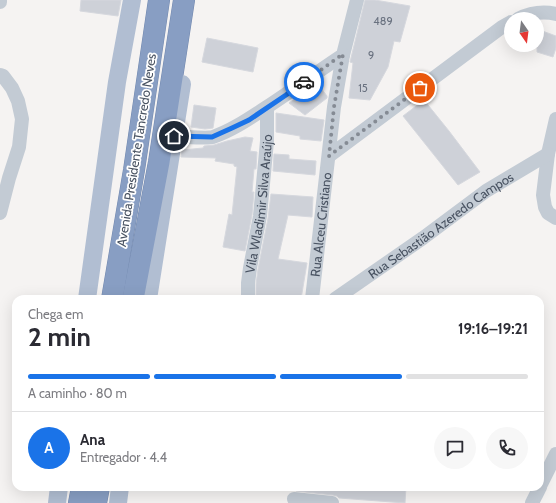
<!DOCTYPE html>
<html lang="pt">
<head>
<meta charset="utf-8">
<style>
  body { margin:0; font-family:Cabin,sans-serif; background:#f7f7f7; color:#2b2b33; height:100vh; display:flex; flex-direction:column; font-size:15px; white-space:nowrap }
  * { box-sizing:border-box; margin:0 }
  p { font-size:13px; color:#7c7c81 }
  .icon { flex:none; width:22px; height:22px; fill:none; stroke:currentColor; stroke-width:2; stroke-linecap:round; stroke-linejoin:round }
  .map { position:relative; flex:1; overflow:hidden }
  .drawer { position:absolute; left:12px; top:295px; width:532px; height:196px; display:flex; flex-direction:column; background:#fff; border-radius:12px; box-shadow:0 4px 16px #0002 }
  .drawer>* { flex:none }
  .needle { width:26px; rotate:166deg }
  .tools { position:absolute; left:504px; top:12px; display:grid; gap:8px }
  .tools a { display:grid; place-items:center; width:40px; height:40px; border-radius:50%; background:#fff; box-shadow:0 4px 16px #0002; font-size:20px }
  .pin { position:absolute; display:grid; place-items:center; width:34px; height:34px; color:#fff; margin:-17px; border:2px solid #fff; border-radius:50%; box-shadow:0 1px 4px #0007 }
  .courier { position:absolute; display:grid; place-items:center; width:40px; height:40px; margin:-20px; border:3px solid #1a73e8; border-radius:50%; background:#fff; color:#222; box-shadow:0 1px 5px #0007 }
  .summary em { font-style:normal; font-weight:700 }
  .summary div { display:flex; flex-direction:column-reverse }
  .summary { display:flex; align-items:center; justify-content:space-between; height:68px; padding:0 16px }
  h1 { font-size:26px; font-weight:700; line-height:30px }
  .bar { display:grid; grid-template-columns:repeat(4,1fr); gap:6px 4px; align-content:center; height:48px; padding:0 16px }
  .bar i { height:5px; border-radius:3px; background:#e1e1e2 }
  .bar .selected { background:#1a73e8 }
  .bar p { grid-column:span 4 }
  .line { display:flex; align-items:center; gap:10px; padding:0 16px; border-top:1px solid #e1e1e2 }
  .line div { flex:1 }
  .round { display:grid; place-items:center; flex:none; width:42px; height:42px; border-radius:21px; background:#f7f7f7 }
  .map>svg:first-child { display:block }
</style>
</head>
<body>
<div class="map">
<svg width="556" height="503" viewBox="0 0 556 503">
  <rect width="100%" height="100%" fill="#f5f3f2"/>
  <g fill="#ced1d8" stroke="#d6d8de">
    <polygon points="81,0 121,0 118,16 80,11"/>
    <polygon points="365,0 375,0 410,6 400,42 394,41 388,67 370,100 349,98 353,63 350,62"/>
    <polygon points="537,29 556,36 556,48 553,57 537,52"/>
    <polygon points="207,38 258,48 253,72 202,62"/>
    <polygon points="317,83 327,96 327,98 305,115 289,103"/>
    <polygon points="424,100 449,131 480,172 458,185 403,116"/>
    <polygon points="194,105 216,108 213,128 205,129 191,127"/>
    <polygon points="276,113 324,120 321,141 300,139 300,136 276,132"/>
    <polygon points="245,137 253,138 250,151 257,152 256,169 254,169 252,192 254,192 252,215 245,251 223,247 229,214 232,215 237,167 234,166 234,164 215,161 216,158 181,157 182,150 203,148 204,146 214,145 227,141"/>
    <polygon points="274,154 289,155 289,159 316,161 315,175 273,171"/>
    <polygon points="271,194 313,197 312,217 288,215 278,259 307,263 301,299 256,299 256,284 258,269 268,218"/>
    <polygon points="296,487 406,487 405,503 339,498 337,496 333,495 296,491"/>
  </g>
  <g fill="none" stroke-linecap="round" stroke-linejoin="round">
    <g stroke="#7389af" stroke-width="22">
      <g id="highway">
        <polyline points="112,299 134,170 159,0"/>
        <polyline points="133,299 159,162 184,0"/>
        <polyline points="79,503 82,487"/>
        <polyline points="96,503 99,487"/>
      </g>
    </g>
    <g stroke="#c3cbd4" stroke-width="14">
      <polyline points="0,2 0,0"/>
      <path d="M 518,19 C 530,13 543,11 556,14"/>
      <polyline points="0,75 3,76 12,88 18,101 22,119 19,147 9,178 0,213"/>
      <polyline points="556,119 548,154 543,195 545,207 548,213 556,218"/>
      <path d="M 174,136 C 183,136 205,139 213,137 C 233,130 250,118 267,107 C 293,90 317,72 343,55 L 357,0"/>
      <polyline points="329,156 502,27 511,22"/>
      <path id="s1" d="M 248,299 L 248,283 L 250,268 L 260,216 L 267,141 L 267,108"/>
      <path id="s2" d="M 312,299 L 334,107 L 343,55"/>
      <path id="s3" d="M 335,299 L 423,238 L 486,191 L 548,154"/>
      <polyline points="540,486 556,454"/>
      <polyline points="294,499 332,503"/>
      <polyline points="532,503 540,487"/>
    </g>
    <g stroke="#b1bed2" stroke-width="18">
      <polyline points="87,299 117,82 132,0"/>
      <polyline points="148,299 182,84"/>
      <polyline points="57,503 59,487"/>
      <polyline points="118,503 120,487"/>
    </g>
    <use href="#highway" stroke="#889ec3" stroke-width="21"/>
  </g>
  <g fill="none" stroke-linecap="round" stroke-linejoin="round">
    <polyline stroke="#858b94" stroke-width="4" stroke-dasharray="0 7.2" points="304,82 343,54 334,107 329,156 420,88"/>
    <polyline stroke="#1a73e8" stroke-width="5" points="174,136 212,137 232,128 249,120 286,95 304,82"/>
  </g>
  <g text-anchor="middle" dominant-baseline="central" stroke-width="3.5" stroke-linejoin="round" paint-order="stroke">
    <g font-size="11" fill="#6a7280">
      <text x="383" y="21">489</text>
      <text x="371" y="55">9</text>
      <text x="363" y="88">15</text>
    </g>
    <g font-size="13" fill="#495362" stroke="#fff">
      <text transform="translate(136 150) rotate(-81)">Avenida Presidente Tancredo Neves</text>
      <text stroke="none"><textPath href="#s1" startOffset="96">Vila Wladimir Silva Araújo</textPath></text>
      <text stroke="none"><textPath href="#s2" startOffset="75">Rua Alceu Cristiano</textPath></text>
      <text stroke="none"><textPath href="#s3" startOffset="129">Rua Sebastião Azeredo Campos</textPath></text>
    </g>
  </g>
</svg>
<div class="tools">
<a><svg class="needle" viewBox="-14 -14 28 28"><path d="M0-13l5 13h-10z" fill="#e53935"/><path d="M0 13l5-13h-10z" fill="#7c7c81"/></svg></a>
</div>
<div class="pin" style="left:420px;top:88px;background:#ea580c"><svg class="icon" aria-label="bag" viewBox="0 0 24 24"><path d="M5 8h14l-1 12H6zM9 8a3 3 0 0 1 6 0"/></svg></div>
<div class="pin" style="left:174px;top:136px;background:#1f2937"><svg class="icon" aria-label="home" viewBox="0 0 24 24"><path d="M3 11l9-7 9 7M6 9v11h12V9"/></svg></div>
<div class="courier" style="left:304px;top:82px"><svg class="icon" aria-label="car" viewBox="0 0 24 24"><path d="M5 17H2v-5l4-1 3-4h7l3 4 3 1v5h-3M9 17h6M6 11h13"/><circle cx="7" cy="17" r="2"/><circle cx="17" cy="17" r="2"/></svg></div>
<section class="drawer">
<div class="summary"><div><h1>2 min</h1><p>Chega em</p></div><em>19:16–19:21</em></div>
<div class="bar"><i class="selected"></i><i class="selected"></i><i class="selected"></i><i></i><p>A caminho · 80 m</p></div>
<div class="line" style="height:72px"><b class="round" style="background:#1a73e8;color:#fff">A</b><div><b>Ana</b><p>Entregador · 4.4</p></div><a class="round"><svg class="icon" aria-label="chat" viewBox="0 0 24 24"><path d="M4 5h16v11H9l-5 4z"/></svg></a><a class="round"><svg class="icon" aria-label="phone" viewBox="0 0 24 24"><path d="M5 4h4l2 5-3 2q2 4 5 5l2-3 5 2v4C11 20 4 13 5 4z"/></svg></a></div>
</section>
</div>
</body>
</html>
